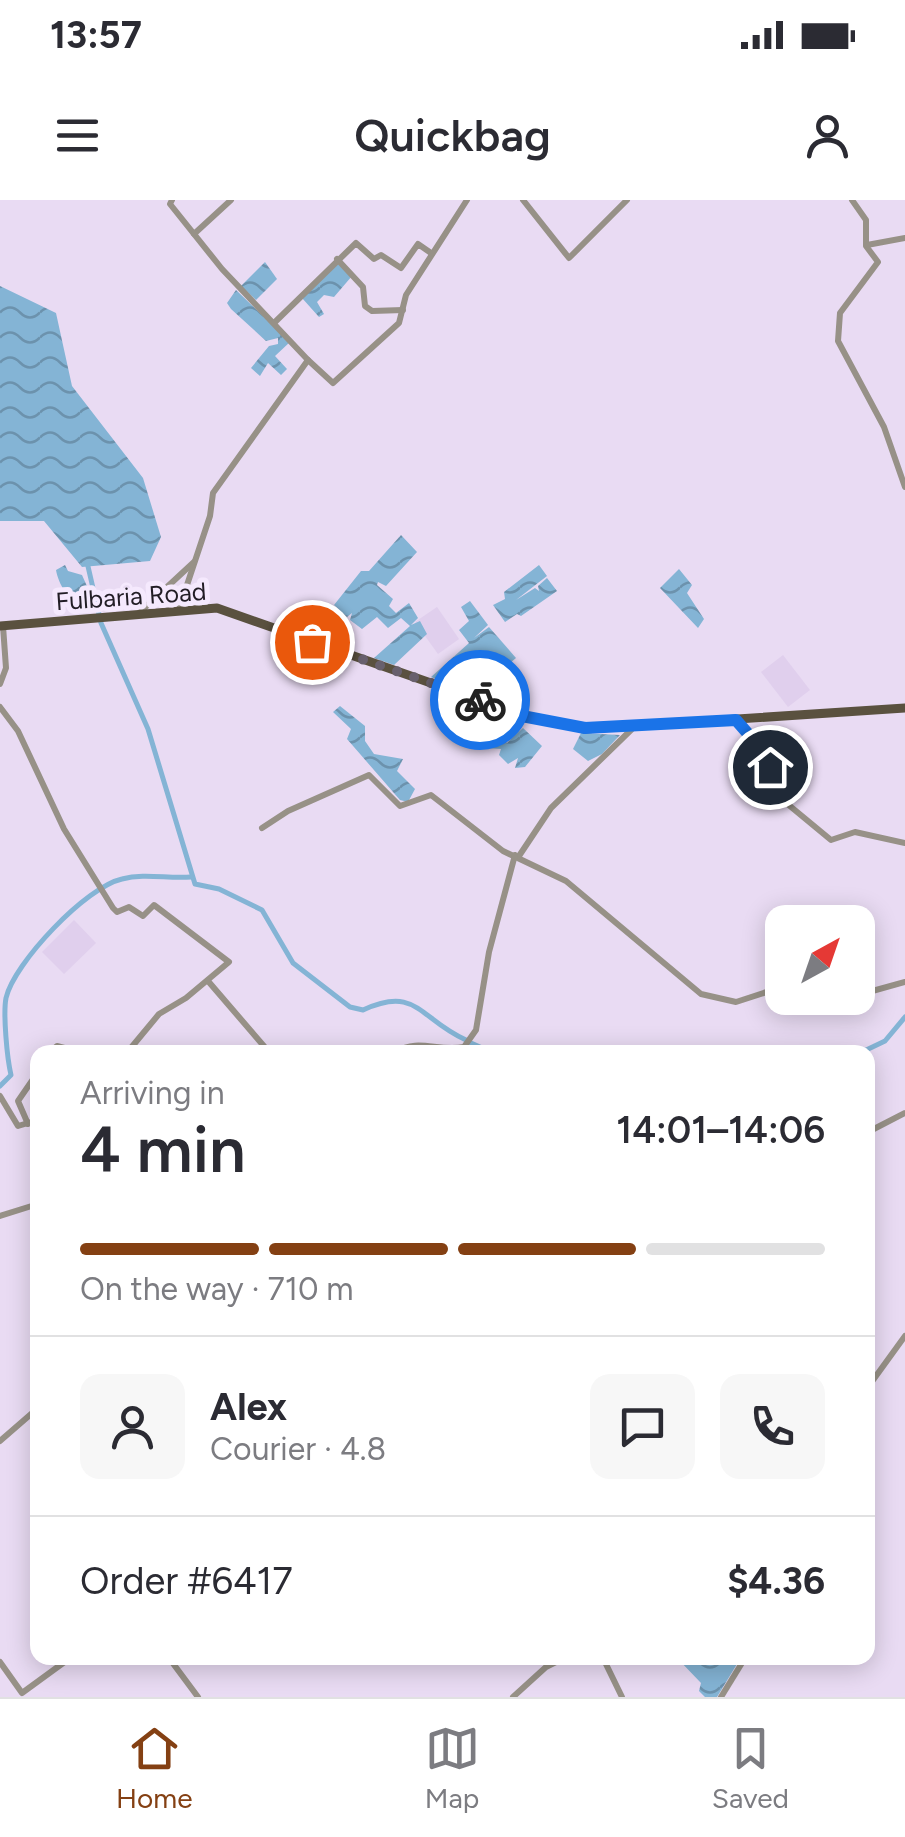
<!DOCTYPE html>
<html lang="en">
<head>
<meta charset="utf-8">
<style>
  body { margin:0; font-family:Figtree,sans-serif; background:#f7f7f7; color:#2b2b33; height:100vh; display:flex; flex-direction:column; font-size:38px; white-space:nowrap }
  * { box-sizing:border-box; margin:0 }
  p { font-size:32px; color:#7c7c81 }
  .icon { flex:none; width:55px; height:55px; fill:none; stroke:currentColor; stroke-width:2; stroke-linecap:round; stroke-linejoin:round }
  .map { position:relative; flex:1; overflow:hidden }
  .drawer { position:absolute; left:30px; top:845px; width:845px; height:620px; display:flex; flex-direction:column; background:#fff; border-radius:20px; box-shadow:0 5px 25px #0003 }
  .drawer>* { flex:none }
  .needle { width:65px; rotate:40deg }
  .controls { position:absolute; left:765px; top:705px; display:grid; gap:20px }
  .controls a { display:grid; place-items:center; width:110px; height:110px; border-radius:20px; background:#fff; box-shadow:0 5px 25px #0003; font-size:50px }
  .pin { position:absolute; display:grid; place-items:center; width:85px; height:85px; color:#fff; margin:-42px; border:5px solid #fff; border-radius:50%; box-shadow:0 2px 10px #0007 }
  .courier { position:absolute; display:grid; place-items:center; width:100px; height:100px; margin:-50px; border:8px solid #1a73e8; border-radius:50%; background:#fff; color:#222; box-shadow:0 2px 12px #0007 }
  .overview em { font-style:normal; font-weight:600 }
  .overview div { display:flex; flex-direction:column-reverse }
  .overview { display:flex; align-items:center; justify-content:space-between; height:170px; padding:0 50px }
  h1 { font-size:65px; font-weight:600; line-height:75px }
  .bar { display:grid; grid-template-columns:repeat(4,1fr); gap:15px 10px; align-content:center; height:120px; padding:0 50px }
  .bar i { height:12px; border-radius:8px; background:#e1e1e2 }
  .bar .selected { background:#844013 }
  .bar p { grid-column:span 4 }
  .line { display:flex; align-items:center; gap:25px; padding:0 50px; border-top:2px solid #e1e1e2 }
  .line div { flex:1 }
  .round { display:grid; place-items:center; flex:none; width:105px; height:105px; border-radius:20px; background:#f7f7f7 }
  .status { display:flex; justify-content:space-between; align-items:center; height:70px; padding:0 50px; background:#fff; direction:ltr }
  .status svg { height:28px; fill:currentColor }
  header { display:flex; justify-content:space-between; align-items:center; height:130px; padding:0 50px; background:#fff; font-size:45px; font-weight:600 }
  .dock { display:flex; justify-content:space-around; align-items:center; height:140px; border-top:2px solid #e1e1e2; background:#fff; font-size:28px; color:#7c7c81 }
  .dock a { display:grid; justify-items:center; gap:5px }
  .dock .selected { color:#844013 }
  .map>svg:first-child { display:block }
</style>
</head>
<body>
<div class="status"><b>13:57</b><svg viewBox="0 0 49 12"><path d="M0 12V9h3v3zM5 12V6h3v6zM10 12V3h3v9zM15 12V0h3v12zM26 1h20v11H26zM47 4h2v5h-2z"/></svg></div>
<header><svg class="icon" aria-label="menu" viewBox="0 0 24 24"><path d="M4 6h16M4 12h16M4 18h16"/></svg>Quickbag<svg class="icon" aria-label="person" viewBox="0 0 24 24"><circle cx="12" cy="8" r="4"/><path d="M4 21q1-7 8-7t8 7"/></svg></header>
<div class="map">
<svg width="905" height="1497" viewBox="0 0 905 1497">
  <defs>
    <pattern id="water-waves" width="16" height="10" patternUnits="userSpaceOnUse" patternTransform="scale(2.5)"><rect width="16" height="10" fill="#84b4d5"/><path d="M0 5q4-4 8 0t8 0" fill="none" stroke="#6c92ad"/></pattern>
  </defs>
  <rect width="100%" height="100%" fill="#e9dbf3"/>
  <g fill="#e0cfed">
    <polygon points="437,407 459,439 438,454 415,422"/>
    <polygon points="783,455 810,490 788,507 761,472"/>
    <polygon points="74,720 96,743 64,774 42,752"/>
  </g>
  <g fill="url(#water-waves)">
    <polygon points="265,62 277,79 256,100 241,86"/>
    <polygon points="336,62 352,76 334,97 324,95 317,102 324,114 319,117 302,98"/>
    <polygon points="0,86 56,113 72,186 143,278 161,337 150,361 82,367 44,321 0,321"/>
    <polygon points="236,90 290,142 275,156 287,169 281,175 268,163 260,176 251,168 269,146 278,144 278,138 266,141 231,109 227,103"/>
    <polygon points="401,335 417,352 386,386 378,382 377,385 393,399 389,406 396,413 409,403 418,418 411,425 420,421 427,434 394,465 374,458 410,426 401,418 388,428 377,417 362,429 350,420 352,413 347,417 334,405 361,371 369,371"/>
    <path d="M 65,365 L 68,371 L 82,375 L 90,393 L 84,405 C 70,405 58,383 56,370 Z"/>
    <polygon points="539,365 547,376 516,400 535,388 539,391 538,386 547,378 557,391 521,416 517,414 505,422 493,405 505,399 504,392"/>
    <polygon points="679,369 692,385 687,393 704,419 698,428 660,388"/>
    <polygon points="470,401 488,425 474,438 489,427 516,458 503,469 496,465 468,492 458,487 466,475 453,486 431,477 469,443 459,430 469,421 461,407"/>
    <polygon points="340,506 365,526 365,541 374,554 403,559 397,571 415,589 408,602 400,600 347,539 351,529 333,512"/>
    <polygon points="523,528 542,546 525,567 515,568 518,558 508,564 499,555 501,549 486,548 495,533 507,543"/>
    <polygon points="581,533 620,535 602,554 588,561 573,549"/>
    <polygon points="677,1458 736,1458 737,1464 717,1497 705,1497 699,1491 701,1483"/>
  </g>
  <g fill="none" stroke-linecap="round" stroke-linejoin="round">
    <g stroke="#84b4d5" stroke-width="5">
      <path d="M 87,362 L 101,423 L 148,529 L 195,684 L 219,689 L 262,710 L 293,763 L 350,807 L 363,810 C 417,785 419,819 466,840"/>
      <polyline points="471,843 491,852"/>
      <polyline points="862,852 885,841 905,817"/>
      <path d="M 0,886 L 11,875 C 7,858 3,814 6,798 C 14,763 86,687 122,679 C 145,673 168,679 191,677"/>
    </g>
    <g stroke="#979187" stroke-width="6">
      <polyline points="172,0 170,4 222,69 308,160 213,293 210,316 179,409"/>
      <polyline points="523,0 569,58 627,0"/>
      <polyline points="852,0 866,20 866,46 878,62 840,113 838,141 884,227 905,287"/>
      <polyline points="194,34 231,0"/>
      <polyline points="867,45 905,38"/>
      <polyline points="337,59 363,87 365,106 372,111 403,110"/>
      <polyline points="274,123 356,43 374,59 381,55 401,68 418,44 431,53"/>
      <polyline points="308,160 333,183 399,123 406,95 467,0"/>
      <polyline points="140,412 194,362"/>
      <polyline points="0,484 6,468 3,426"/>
      <polyline points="0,507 18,531 64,629 113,708 117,712 129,707 143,716 154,705 229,762 186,798 159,814 130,849 120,852"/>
      <polyline points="736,520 764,552 779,597 831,640 855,632 905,643"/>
      <polyline points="262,628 288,611 369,575 400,606 431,595 503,651 566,681 701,794 736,802 782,787"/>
      <polyline points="519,656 551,608 632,529"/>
      <polyline points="208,781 269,852"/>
      <polyline points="858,795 905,782"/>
      <polyline points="50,852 57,846 79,852"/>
      <path d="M 397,852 C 417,838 438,852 464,847 L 476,830 L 489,752 L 515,655"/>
      <polyline points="0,896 18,926 38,920"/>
      <polyline points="28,924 18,901 38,872"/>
      <polyline points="868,932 905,913"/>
      <polyline points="0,1016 38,1004"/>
      <polyline points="868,1187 905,1136"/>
      <polyline points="0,1241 38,1208"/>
      <polyline points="169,1458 198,1497"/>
      <polyline points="603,1458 622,1497"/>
      <polyline points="0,1462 22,1493 70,1458"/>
      <polyline points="513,1497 546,1467 564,1458"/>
      <polyline points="721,1497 745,1458"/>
    </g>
    <polyline stroke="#5a513f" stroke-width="9" points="0,426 217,408 522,515 585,529 905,508"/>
  </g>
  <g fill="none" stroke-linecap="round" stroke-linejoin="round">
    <polyline stroke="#68606d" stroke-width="10" stroke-dasharray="0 18" points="312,442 480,500"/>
    <polyline stroke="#1a73e8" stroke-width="12" points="480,500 522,516 585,528 736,520 764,552 770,567"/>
  </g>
  <g text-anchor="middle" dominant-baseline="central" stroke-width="10" stroke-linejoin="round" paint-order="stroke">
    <g font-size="25" fill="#221d25" stroke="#f5e9fd">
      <text transform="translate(131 396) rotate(-4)">Fulbaria Road</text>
    </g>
  </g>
</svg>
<div class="controls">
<a><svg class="needle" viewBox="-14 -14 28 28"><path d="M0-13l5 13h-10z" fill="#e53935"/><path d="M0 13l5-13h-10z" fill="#7c7c81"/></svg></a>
</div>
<div class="pin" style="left:312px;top:442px;background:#ea580c"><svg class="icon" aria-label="bag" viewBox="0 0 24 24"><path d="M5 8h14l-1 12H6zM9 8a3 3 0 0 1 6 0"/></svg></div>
<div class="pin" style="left:770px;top:567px;background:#1f2937"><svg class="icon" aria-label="home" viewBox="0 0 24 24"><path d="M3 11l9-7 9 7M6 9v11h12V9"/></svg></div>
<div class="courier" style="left:480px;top:500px"><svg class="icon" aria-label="bike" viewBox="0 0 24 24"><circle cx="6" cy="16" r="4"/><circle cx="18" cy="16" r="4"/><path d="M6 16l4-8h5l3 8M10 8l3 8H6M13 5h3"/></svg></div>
<section class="drawer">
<div class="overview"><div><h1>4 min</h1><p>Arriving in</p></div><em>14:01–14:06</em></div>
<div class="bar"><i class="selected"></i><i class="selected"></i><i class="selected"></i><i></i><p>On the way · 710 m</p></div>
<div class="line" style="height:180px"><a class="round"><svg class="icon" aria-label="person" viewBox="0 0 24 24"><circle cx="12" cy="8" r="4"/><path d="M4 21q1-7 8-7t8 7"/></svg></a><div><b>Alex</b><p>Courier · 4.8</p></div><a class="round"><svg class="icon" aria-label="chat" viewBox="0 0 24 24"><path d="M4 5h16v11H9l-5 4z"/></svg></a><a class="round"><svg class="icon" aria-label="phone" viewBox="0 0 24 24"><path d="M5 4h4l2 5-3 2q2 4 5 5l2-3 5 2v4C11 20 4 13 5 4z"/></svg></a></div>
<div class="line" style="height:130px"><div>Order #6417</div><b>$4.36</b></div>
</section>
</div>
<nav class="dock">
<a class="selected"><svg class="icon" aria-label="home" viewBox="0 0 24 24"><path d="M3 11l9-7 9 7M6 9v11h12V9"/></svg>Home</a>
<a><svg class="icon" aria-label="map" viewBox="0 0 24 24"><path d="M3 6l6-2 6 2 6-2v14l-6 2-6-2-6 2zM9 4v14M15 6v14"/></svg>Map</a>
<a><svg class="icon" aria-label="saved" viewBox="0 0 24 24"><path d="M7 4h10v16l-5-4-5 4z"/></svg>Saved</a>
</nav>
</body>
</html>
